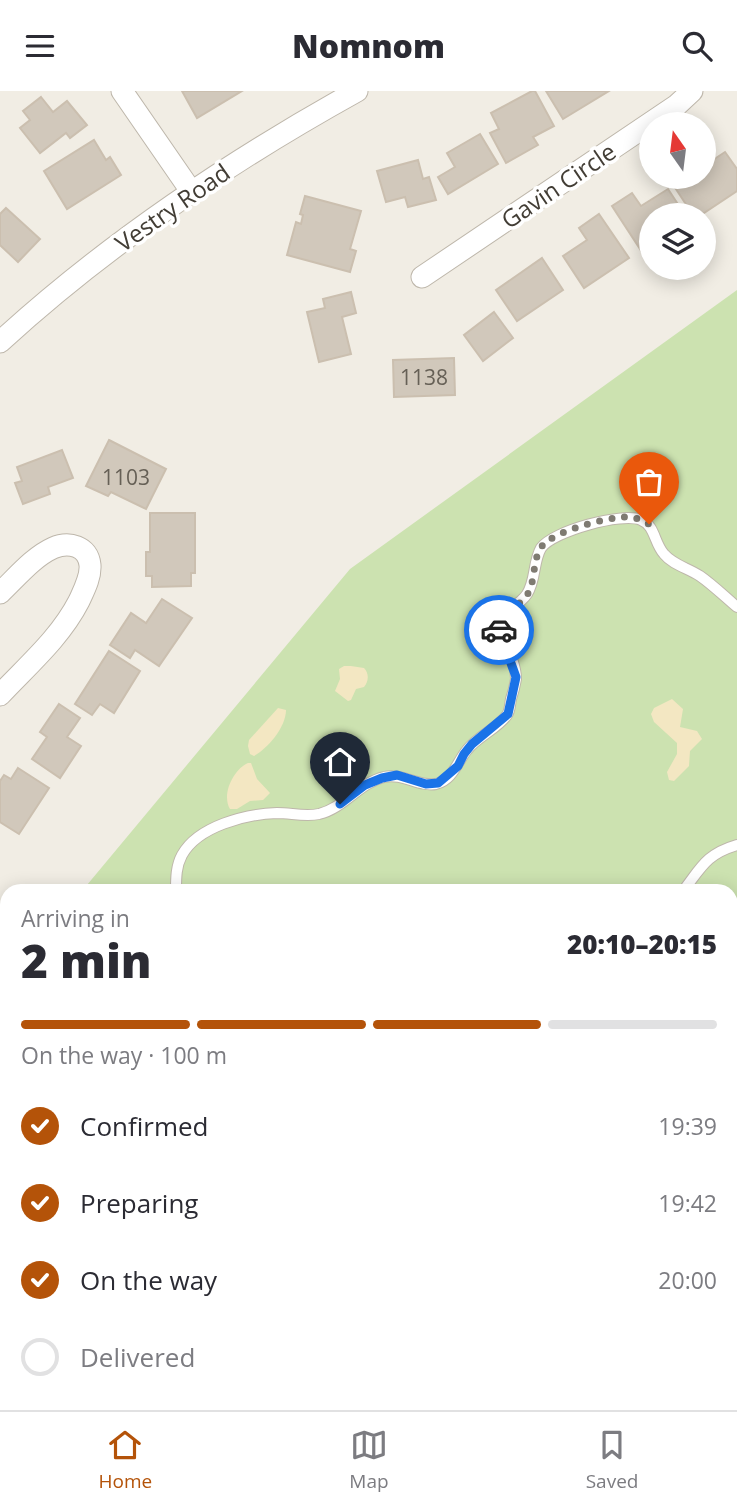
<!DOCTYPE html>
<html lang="en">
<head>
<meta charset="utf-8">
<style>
  body { margin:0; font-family:"Open Sans",sans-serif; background:#f2f2f3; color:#2b2b33; height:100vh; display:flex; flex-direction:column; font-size:26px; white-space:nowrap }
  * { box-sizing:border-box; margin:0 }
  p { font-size:23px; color:#7c7c81 }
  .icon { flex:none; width:38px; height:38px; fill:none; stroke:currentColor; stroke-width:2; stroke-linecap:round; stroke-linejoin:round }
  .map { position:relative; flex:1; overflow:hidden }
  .drawer { position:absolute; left:0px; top:793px; width:738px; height:527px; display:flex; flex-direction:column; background:#fff; border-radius:21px 21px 0 0; box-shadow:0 4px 18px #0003 }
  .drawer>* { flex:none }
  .needle { width:46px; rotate:346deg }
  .buttons { position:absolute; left:639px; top:21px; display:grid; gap:14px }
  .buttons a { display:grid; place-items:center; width:77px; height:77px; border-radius:50%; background:#fff; box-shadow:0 4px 18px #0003; font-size:35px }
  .pin { position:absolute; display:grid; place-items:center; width:60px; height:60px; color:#fff; margin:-72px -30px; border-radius:50% 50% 50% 0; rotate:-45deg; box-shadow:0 0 7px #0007 }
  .pin .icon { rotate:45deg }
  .courier { position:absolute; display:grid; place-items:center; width:70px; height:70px; margin:-35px; border:5px solid #1a73e8; border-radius:50%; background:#fff; color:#222; box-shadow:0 2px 9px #0007 }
  .summary em { font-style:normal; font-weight:800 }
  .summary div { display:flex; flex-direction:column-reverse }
  .summary { display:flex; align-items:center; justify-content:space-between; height:119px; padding:0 21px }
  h1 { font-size:46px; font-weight:800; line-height:52px }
  .bar { display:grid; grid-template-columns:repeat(4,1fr); gap:10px 7px; align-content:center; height:84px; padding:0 21px }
  .bar i { height:9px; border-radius:5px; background:#e1e1e2 }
  .bar .active { background:#b45309 }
  .bar p { grid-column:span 4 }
  ol { padding:0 21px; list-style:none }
  li { display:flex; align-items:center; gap:21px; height:77px }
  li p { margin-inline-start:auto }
  li .icon { padding:7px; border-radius:50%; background:#b45309; color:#fff; stroke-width:4 }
  li:last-child { color:#7c7c81 }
  li i { width:38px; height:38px; border:4px solid #e1e1e2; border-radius:50% }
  header { display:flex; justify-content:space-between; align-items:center; height:91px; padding:0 21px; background:#fff; font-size:32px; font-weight:800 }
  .tab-bar { display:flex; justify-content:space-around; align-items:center; height:98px; border-top:2px solid #e1e1e2; background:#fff; font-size:19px; color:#7c7c81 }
  .tab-bar a { display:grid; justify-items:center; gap:4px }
  .tab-bar .active { color:#b45309 }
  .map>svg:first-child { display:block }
</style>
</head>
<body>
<header><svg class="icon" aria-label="menu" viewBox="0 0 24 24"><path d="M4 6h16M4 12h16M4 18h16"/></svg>Nomnom<svg class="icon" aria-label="search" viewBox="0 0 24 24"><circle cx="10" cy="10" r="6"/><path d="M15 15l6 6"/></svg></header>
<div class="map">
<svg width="737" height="1319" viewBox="0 0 737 1319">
  <rect width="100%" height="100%" fill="#f1ede4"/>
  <polygon fill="#cce2b0" points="737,199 737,1319 0,1319 0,899 7,890 7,1312 732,1312 732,800 82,800 350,478"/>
  <g fill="#f3e7c2">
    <path d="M 351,575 L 364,577 C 369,582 369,590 364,596 L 356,598 L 351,609 L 348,610 L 335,600 L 340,588 L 339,578 L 344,575 Z"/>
    <polygon points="672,608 683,618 680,636 697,640 702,648 690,660 689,675 674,690 669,689 667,681 677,663 677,652 654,631 651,623 654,617"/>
    <path d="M 278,617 L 286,619 C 286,636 268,657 254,665 L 250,663 L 248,655 L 249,649 Z"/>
    <path d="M 248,672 L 251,672 L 257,688 L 270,702 L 263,709 L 250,710 L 237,718 L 230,718 C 221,703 234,678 248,672 Z"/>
  </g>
  <g fill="#d1c8bb" stroke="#cbbfaf" stroke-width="2">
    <polygon points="182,0 242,0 197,27"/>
    <polygon points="532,0 535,0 554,35 533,46 538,54 506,72 490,42 499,38 491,22"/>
    <polygon points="546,0 609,0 563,28"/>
    <polygon points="41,6 53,21 67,10 87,34 70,47 66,42 40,62 20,37 30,29 23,20"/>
    <polygon points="480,43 498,73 448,103 438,86 455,76 447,62"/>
    <polygon points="94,49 106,69 110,66 121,84 67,118 44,80"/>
    <polygon points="725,61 737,78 737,100 701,124 693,124 674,95 688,86 704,86 704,75"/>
    <polygon points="418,69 423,88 429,86 436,109 408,116 405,106 386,111 377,80"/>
    <polygon points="668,98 685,124 651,124 651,155 642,161 612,115 632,102 641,115"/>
    <polygon points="305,105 361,120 350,158 356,160 350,181 287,164 296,131 301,133 303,124 300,123"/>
    <polygon points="6,117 40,148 18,171 0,154 0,123"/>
    <polygon points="599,123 629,167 584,197 563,165 587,149 579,137"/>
    <polygon points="542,167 563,199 517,230 496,199"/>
    <polygon points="351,201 356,222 342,226 351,263 319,271 307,221 325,217 323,208"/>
    <polygon points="494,221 513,247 483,270 464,244"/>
    <polygon points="454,267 455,304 394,306 393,269"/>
    <polygon points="109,349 166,378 146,418 111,401 108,405 86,395"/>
    <polygon points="62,359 73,387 48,396 50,403 23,413 15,392 22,390 17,376"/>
    <polygon points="150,422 195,422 195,482 191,482 191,495 152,496 152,485 146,485 146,461 150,461"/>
    <polygon points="162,508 192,527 159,575 135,559 130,567 110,554 131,522 146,532"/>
    <polygon points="109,560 140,580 114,622 100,613 92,624 75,613"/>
    <polygon points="59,613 80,627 67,646 81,655 60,687 32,668 47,646 40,641"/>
    <polygon points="18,677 49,697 19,743 0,731 0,690 4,684 11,688"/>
  </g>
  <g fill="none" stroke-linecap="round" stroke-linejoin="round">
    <g stroke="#beb7ab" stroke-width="12">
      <g id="service">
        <path d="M 176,800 C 176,787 176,775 182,764 C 198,735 246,723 277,722 C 291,722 305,726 319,723 C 344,717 359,692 384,686 C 403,682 419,696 436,693 C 453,689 457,671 467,659 C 478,645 497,638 507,624 C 510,620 510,613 511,608 C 513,602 515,594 516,588 C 516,570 503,549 497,532 C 504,519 519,515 527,503 C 536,489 533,471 541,457 C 553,440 622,421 641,429 C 655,434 654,452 664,463 C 673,474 688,477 700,485 C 713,494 725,506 737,516"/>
        <path d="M 683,800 C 701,777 706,763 737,754"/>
        <polyline points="0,1115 7,1110"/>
        <polyline points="408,1319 411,1312"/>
      </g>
    </g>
    <g stroke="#beb7ab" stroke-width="23">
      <g id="minor">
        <polyline points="122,0 191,100"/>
        <polyline points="422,186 677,14 692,0"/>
        <path d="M 0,251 C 108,152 229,71 357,0"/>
        <path d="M 0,502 C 16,487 33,466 53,457 C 69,450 88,455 90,474 C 91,486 84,499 79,510 C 60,547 28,574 0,604"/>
      </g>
    </g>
    <use href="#service" stroke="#fff" stroke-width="10"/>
    <use href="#minor" stroke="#fff" stroke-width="21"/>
  </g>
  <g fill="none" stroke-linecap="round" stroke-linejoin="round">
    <path stroke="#7f7b72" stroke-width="7" stroke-dasharray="0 12.6" d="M 499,539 L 497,532 C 503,520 516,517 525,507 C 537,492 531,470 542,455 C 554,440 610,425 629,426 C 636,426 643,430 649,433"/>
    <polyline stroke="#1a73e8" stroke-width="9" points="340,713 365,694 382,687 397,684 426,693 438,692 458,675 464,663 472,653 508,623 516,586 499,539"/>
  </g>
  <g text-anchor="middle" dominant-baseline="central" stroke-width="7" stroke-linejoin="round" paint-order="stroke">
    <g font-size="21" fill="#666056">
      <text x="424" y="286">1138</text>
      <text x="126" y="386">1103</text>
    </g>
    <g font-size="24" fill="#423d35" stroke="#fff">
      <text transform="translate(558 94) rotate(-34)">Gavin Circle</text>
      <text transform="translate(172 116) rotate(-35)">Vestry Road</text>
    </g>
  </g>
</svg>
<div class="buttons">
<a><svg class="needle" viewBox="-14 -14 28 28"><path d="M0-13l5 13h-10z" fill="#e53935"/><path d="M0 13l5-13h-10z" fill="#7c7c81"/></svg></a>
<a><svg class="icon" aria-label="layers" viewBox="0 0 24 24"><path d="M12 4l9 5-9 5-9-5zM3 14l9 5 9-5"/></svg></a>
</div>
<div class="pin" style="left:649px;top:433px;background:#ea580c"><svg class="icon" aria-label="bag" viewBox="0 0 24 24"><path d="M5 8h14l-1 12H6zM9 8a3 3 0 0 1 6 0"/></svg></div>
<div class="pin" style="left:340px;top:713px;background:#1f2937"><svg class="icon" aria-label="home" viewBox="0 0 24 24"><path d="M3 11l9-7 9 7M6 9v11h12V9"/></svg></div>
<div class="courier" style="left:499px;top:539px"><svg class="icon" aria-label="car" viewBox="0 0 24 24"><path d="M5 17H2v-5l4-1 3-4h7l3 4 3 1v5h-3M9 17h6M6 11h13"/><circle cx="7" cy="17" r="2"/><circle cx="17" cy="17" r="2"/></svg></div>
<section class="drawer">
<div class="summary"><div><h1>2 min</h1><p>Arriving in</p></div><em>20:10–20:15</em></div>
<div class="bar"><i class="active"></i><i class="active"></i><i class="active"></i><i></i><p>On the way · 100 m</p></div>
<ol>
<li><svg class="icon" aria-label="check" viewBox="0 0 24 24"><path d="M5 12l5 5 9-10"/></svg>Confirmed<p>19:39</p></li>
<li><svg class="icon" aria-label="check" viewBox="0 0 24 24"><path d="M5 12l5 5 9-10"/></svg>Preparing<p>19:42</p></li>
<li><svg class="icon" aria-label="check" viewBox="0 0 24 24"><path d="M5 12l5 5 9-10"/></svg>On the way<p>20:00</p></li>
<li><i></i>Delivered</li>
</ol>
</section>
</div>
<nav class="tab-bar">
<a class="active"><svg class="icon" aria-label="home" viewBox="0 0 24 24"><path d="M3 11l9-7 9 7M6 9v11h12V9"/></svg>Home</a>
<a><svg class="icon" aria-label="map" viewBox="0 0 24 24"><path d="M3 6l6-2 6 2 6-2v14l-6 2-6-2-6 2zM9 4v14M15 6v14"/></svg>Map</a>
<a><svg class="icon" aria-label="saved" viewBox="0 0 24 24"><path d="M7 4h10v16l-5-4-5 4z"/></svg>Saved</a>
</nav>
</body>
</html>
